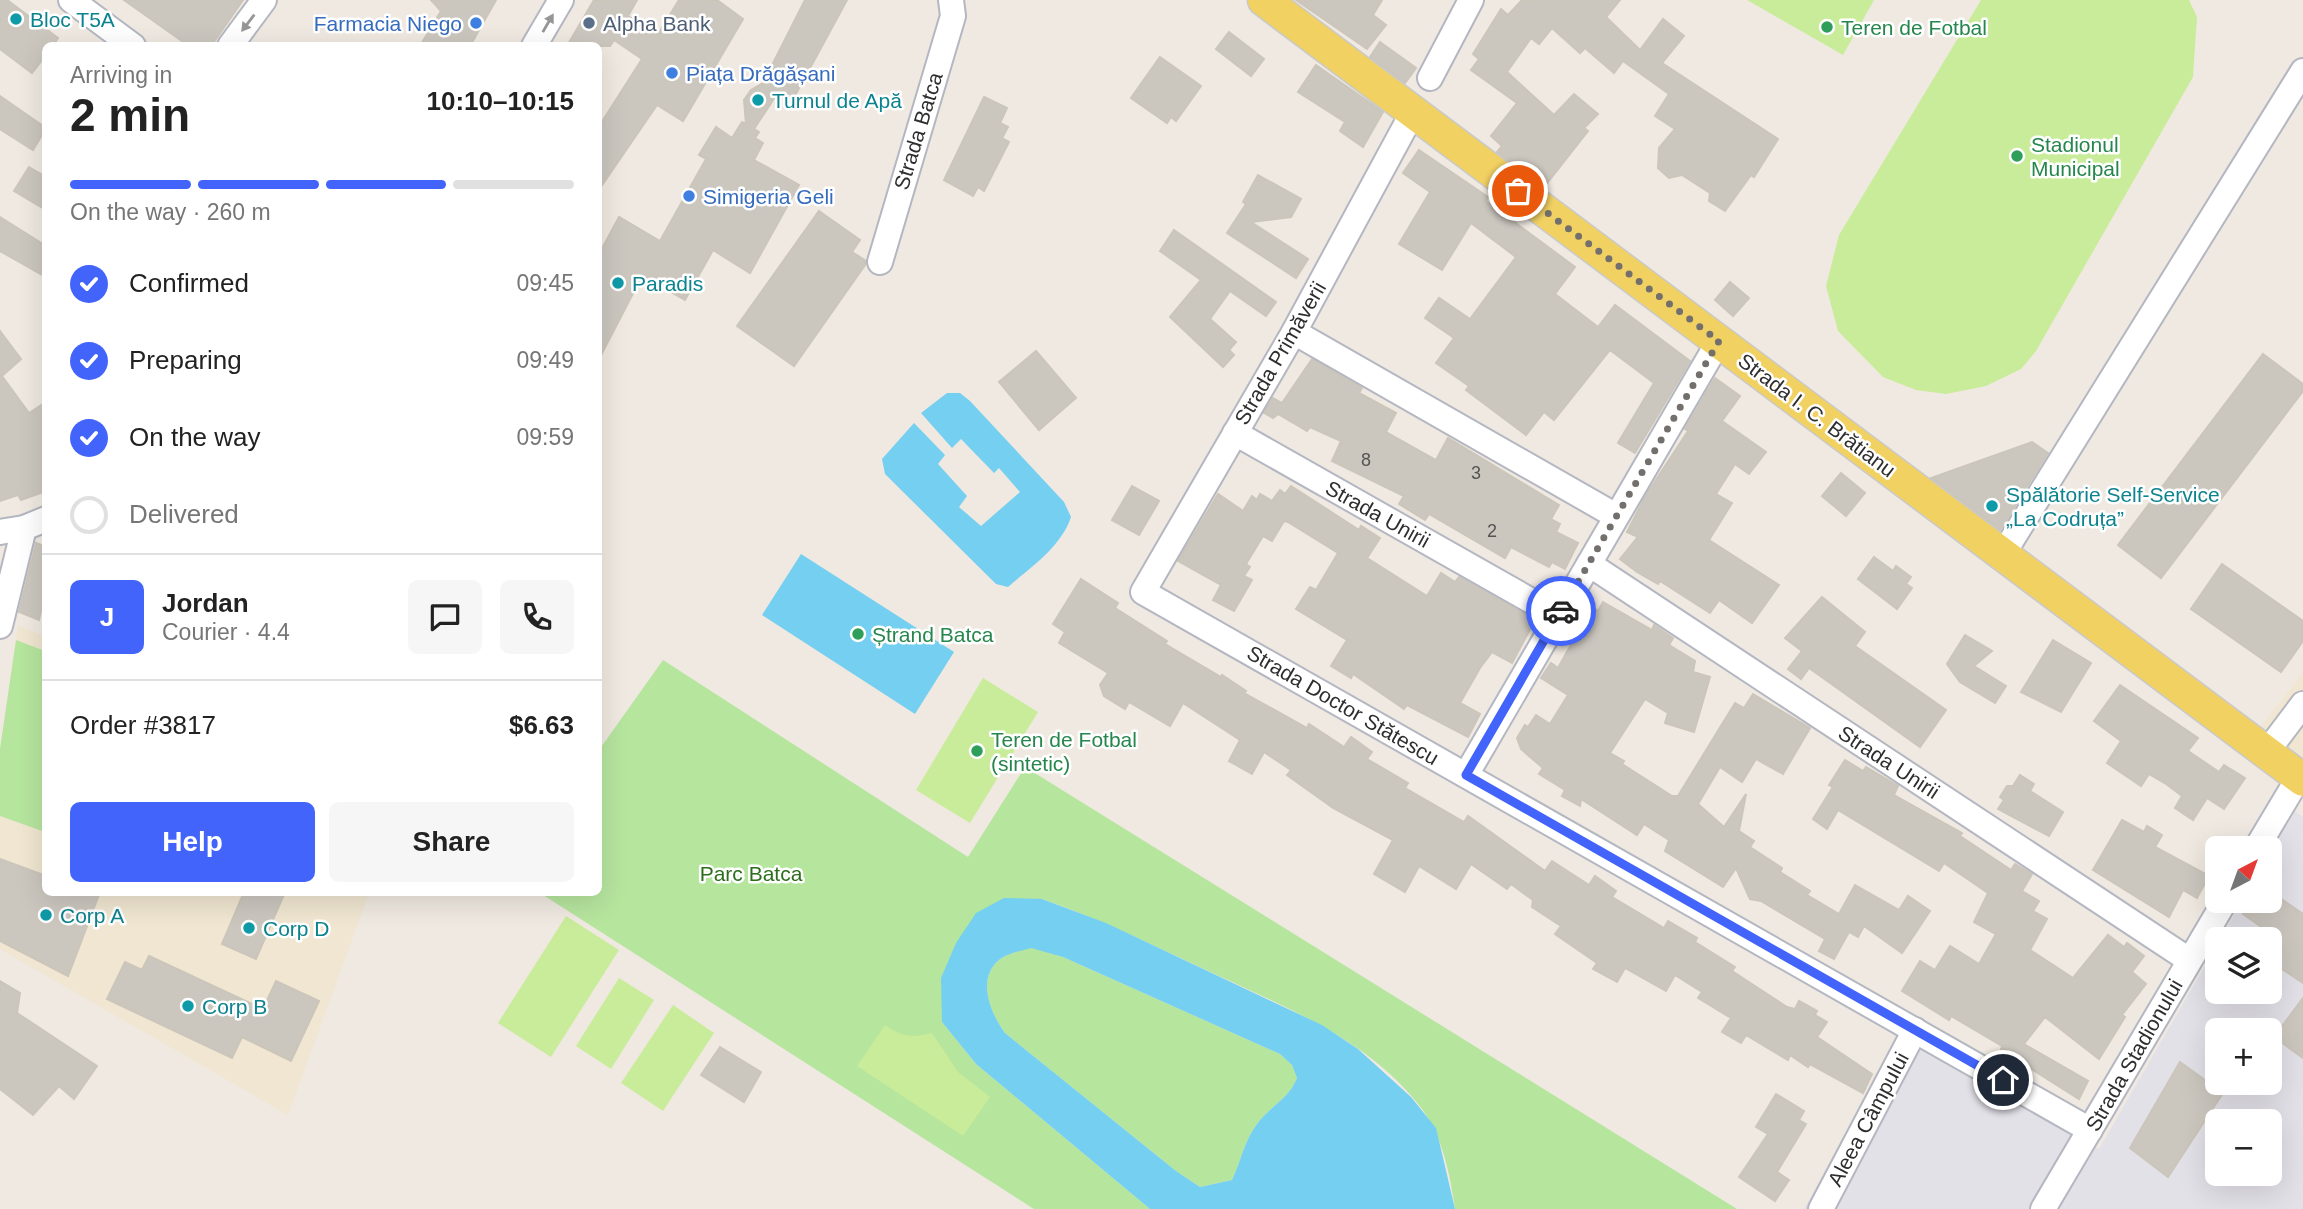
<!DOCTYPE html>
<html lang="en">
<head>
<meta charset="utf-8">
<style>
  body { margin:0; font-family:Helvetica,sans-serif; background:#f6f6f6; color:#222; height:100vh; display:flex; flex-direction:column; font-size:26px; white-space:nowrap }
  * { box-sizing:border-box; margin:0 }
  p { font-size:23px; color:#767676 }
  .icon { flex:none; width:38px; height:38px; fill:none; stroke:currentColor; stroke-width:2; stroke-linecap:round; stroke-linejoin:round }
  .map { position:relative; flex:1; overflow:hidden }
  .sheet { position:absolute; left:42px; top:42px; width:560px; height:854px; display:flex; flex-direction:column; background:#fff; border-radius:10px; box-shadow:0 7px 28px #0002 }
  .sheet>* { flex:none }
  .needle { width:46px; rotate:41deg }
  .controls { position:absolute; left:2205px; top:836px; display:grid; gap:14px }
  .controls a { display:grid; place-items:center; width:77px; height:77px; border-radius:10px; background:#fff; box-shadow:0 7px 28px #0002; font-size:35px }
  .pin { position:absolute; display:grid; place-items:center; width:60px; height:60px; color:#fff; margin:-30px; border:4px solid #fff; border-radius:50%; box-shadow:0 2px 7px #0007 }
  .courier { position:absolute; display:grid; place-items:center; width:70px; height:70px; margin:-35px; border:5px solid #4264fb; border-radius:50%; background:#fff; color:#222; box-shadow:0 2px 9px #0007 }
  .head em { font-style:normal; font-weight:800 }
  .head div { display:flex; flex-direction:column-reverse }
  .head { display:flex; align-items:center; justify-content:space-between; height:119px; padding:0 28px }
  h1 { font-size:46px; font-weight:800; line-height:52px }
  .bar { display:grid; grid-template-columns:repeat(4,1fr); gap:10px 7px; align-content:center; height:84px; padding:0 28px }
  .bar i { height:9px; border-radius:5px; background:#e0e0e0 }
  .bar .on { background:#4264fb }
  .bar p { grid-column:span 4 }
  .line { display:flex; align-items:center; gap:18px; padding:0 28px; border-top:2px solid #e0e0e0 }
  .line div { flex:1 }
  .round { display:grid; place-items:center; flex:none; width:74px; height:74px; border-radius:10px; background:#f6f6f6 }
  ol { padding:0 28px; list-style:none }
  li { display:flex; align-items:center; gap:21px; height:77px }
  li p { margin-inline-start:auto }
  li .icon { padding:7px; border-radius:50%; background:#4264fb; color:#fff; stroke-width:4 }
  li:last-child { color:#767676 }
  li i { width:38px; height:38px; border:4px solid #e0e0e0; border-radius:50% }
  .button { display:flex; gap:14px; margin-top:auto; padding:14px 28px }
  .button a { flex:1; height:80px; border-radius:10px; background:#4264fb; color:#fff; font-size:28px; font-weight:800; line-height:80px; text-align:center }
  .button a+a { background:#f6f6f6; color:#222 }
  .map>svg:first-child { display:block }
</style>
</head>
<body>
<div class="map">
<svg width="2303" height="1209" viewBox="0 0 2303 1209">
  <rect width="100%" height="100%" fill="#efe9e1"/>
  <path fill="#e3e1e8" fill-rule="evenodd" d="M 2295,811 L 2303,817 L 2303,1209 L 1804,1209 L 1899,1037 L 2099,1149 L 2217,945 L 2217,992 L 2270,992 L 2270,940 L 2220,940 L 2242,901 L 2270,901 L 2270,854 ZM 2217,1031 L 2270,1031 L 2270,1083 L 2217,1083 ZM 2217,1122 L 2270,1122 L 2270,1174 L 2217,1174 Z"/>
  <g fill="#f0e6d1">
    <polygon points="18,625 45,636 46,892 369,893 288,1115 0,949 0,750"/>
    <polygon points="2303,673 2303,764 2258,730"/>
  </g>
  <g fill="#b6e59e">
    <polygon points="16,640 45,651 45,832 0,816 0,749"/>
    <path d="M 663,660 L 968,857 L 1025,767 L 1737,1209 L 1455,1209 C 1450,1174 1443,1138 1422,1109 C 1369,1038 1280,1005 1204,969 C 1150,944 1098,918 1042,899 L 966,929 L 950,958 L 942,1022 L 976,1064 L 1150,1209 L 1034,1209 L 540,893 L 598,892 L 599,750 Z"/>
    <path d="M 1031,947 L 1063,957 L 1280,1054 L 1292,1065 L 1297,1078 C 1288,1100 1270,1106 1257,1124 C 1244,1141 1241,1161 1232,1180 L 1200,1187 L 1176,1171 L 1005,1033 C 991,1014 976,979 999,960 C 1007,953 1021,951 1031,947 Z"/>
  </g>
  <g fill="#c9ec9a">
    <polygon points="1747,0 1874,0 1843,55"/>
    <polygon points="1981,0 2189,0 2197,17 2193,77 2036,351 2021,369 1986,386 1946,394 1916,390 1883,377 1838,331 1826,286 1839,235"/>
    <polygon points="983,678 1038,712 970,823 916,790"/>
    <polygon points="566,916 619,950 551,1057 498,1023"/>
    <polygon points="619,978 654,1000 611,1069 576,1046"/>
    <polygon points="673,1005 714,1033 663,1111 621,1083"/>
    <path d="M 885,1025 C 902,1037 912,1038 932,1033 L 958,1072 L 990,1097 L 963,1136 L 857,1066 Z"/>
  </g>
  <g fill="#75cff0" fill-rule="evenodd">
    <path d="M 947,393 L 960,393 L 970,401 L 1064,502 L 1071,517 C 1061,547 1031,567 1008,587 L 996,584 L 885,474 L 882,459 L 914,423 L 945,455 L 938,464 L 967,496 L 959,507 L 981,526 L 1020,492 L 999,468 L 994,473 L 961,439 L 952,448 L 921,413 Z"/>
    <polygon points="801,554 954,652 915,714 762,615"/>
    <path d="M 1004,898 L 1042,899 L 1106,923 L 1322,1025 L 1358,1049 L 1411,1097 L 1436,1128 L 1455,1209 L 1150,1209 L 976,1064 L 942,1022 L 941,978 L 956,943 L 976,913 ZM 1031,948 L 1063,957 L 1280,1054 L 1292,1065 L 1297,1078 C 1288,1100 1270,1106 1257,1124 C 1244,1141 1241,1161 1232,1180 L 1200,1187 L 1176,1171 L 1005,1033 C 991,1014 976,979 999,960 C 1007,953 1021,951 1031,948 Z"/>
  </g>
  <g fill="#cbc7bf" stroke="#cbc5ba" stroke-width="2">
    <polygon points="0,0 7,0 58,38 53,46 46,46 46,55 32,73 0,49"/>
    <polygon points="124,0 243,0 211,46 189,46"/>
    <polygon points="431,0 496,0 470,46 420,46 441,11"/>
    <polygon points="594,0 637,0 628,16 658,34 679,0 717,0 743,19 683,121 657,105 598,191 598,128 642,59 614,40 610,46 567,46"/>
    <polygon points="805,0 847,0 791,103 777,94 754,129 759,132 755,138 763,143 754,160 799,185 750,273 713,250 685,300 642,276 598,361 598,256 619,217 660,241 706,159 699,155 716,127 732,138 742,122 746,124 744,100 751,90 763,83"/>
    <polygon points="1296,0 1382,0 1373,15 1386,25 1367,49"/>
    <polygon points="1522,0 1620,0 1606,17 1640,50 1663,19 1684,36 1662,63 1778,139 1754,177 1751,175 1725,211 1709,201 1710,193 1682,175 1669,178 1658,168 1659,148 1675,129 1655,116 1669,94 1623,61 1614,73 1585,48 1580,53 1552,28 1539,44 1531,38 1507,72 1554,115 1574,94 1598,114 1584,128 1588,131 1544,187 1497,152 1502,146 1491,136 1517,103 1471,70 1479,59 1473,54 1501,9 1508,15"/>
    <polygon points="1229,32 1264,59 1251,76 1216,49"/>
    <polygon points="1380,42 1416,68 1405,83 1370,57"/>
    <polygon points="1160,57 1201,86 1176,121 1171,117 1167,123 1131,98"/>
    <polygon points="1316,65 1383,112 1363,147 1340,131 1345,122 1298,92"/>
    <polygon points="0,96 46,128 33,150 0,129"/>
    <polygon points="984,97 1007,108 1000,123 1008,127 1002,138 1009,142 984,191 978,187 973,196 944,180"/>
    <polygon points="1419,150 1488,197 1486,201 1575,267 1555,294 1598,327 1615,305 1690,361 1635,453 1618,443 1654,383 1610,350 1554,420 1544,412 1526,435 1466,390 1469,386 1436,363 1454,338 1425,318 1439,298 1470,319 1516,257 1471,223 1442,270 1399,244 1430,192 1403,173"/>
    <polygon points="29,167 46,177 46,210 14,191"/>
    <polygon points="1258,175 1301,199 1291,217 1251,222 1308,259 1296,278 1227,233 1246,204 1243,202"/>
    <polygon points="819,211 860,240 852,252 866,261 865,265 794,366 737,326"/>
    <polygon points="0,217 46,246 46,277 0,251"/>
    <polygon points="1174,230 1276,302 1266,316 1230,291 1210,319 1236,342 1229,350 1234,355 1223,367 1170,317 1201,280 1160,251"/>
    <polygon points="1730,282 1749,298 1733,316 1715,300"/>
    <polygon points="0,331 21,359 2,376 29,413 46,402 46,491 21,500 18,495 0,501"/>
    <polygon points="1036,351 1076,398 1039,430 999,382"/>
    <polygon points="2263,354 2303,384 2303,391 2161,578 2118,545"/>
    <polygon points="1312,359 1362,388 1359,393 1396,413 1386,432 1436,460 1448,438 1559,505 1551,519 1560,524 1556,532 1578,543 1565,569 1552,562 1549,567 1511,547 1505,558 1429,514 1425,520 1399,504 1404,496 1332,461 1341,441 1310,427 1307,431 1278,414 1273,418 1264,413 1273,398 1282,403"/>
    <polygon points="1715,378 1740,396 1722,421 1766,452 1749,474 1735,464 1716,494 1732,503 1709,540 1779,585 1752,623 1719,600 1710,613 1660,581 1658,584 1637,572 1620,559 1638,537 1627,532 1646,495 1688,431 1685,429"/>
    <polygon points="2032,442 2048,453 2000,530 1931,478"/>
    <polygon points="1841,473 1865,493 1846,516 1822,496"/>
    <polygon points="1132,486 1159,501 1139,535 1112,520"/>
    <polygon points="1291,486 1359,530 1361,526 1380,538 1367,558 1427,596 1441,573 1455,582 1459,577 1535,620 1512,663 1492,652 1480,668 1460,703 1480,714 1468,737 1407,705 1404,709 1353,674 1351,678 1331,666 1347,640 1296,609 1310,587 1316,590 1338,553 1288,522 1284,521 1272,541 1263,536 1246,564 1250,567 1244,576 1252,580 1234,611 1213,600 1221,585 1178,561 1218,494 1243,511 1252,496 1257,500 1260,494 1272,501 1280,490 1285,494"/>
    <polygon points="36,543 46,547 46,589 39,620 19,612"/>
    <polygon points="1874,557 1893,571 1896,566 1911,577 1906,584 1912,588 1897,609 1858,579"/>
    <polygon points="2222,564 2303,621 2303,641 2281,672 2191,609"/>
    <polygon points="1081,579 1118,603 1115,608 1167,641 1165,644 1221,677 1222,675 1246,691 1244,693 1307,728 1309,724 1344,747 1351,737 1372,752 1367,759 1408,783 1405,788 1464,822 1468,816 1545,871 1552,861 1589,885 1595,876 1616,891 1612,897 1664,928 1668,921 1697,938 1695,942 1735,967 1732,971 1787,1007 1795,1009 1799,1001 1817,1011 1815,1015 1827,1022 1817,1037 1872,1074 1863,1093 1810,1064 1808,1067 1790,1055 1788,1060 1746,1035 1741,1043 1722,1032 1731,1018 1698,998 1702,992 1675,975 1666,991 1625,968 1617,982 1593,969 1597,963 1555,934 1561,926 1532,907 1533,900 1511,884 1507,889 1471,864 1456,889 1419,866 1405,892 1374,874 1393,840 1333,808 1287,775 1291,770 1264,752 1252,774 1229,761 1240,740 1183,703 1170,726 1129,702 1125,709 1104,696 1100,685 1108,673 1059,643 1065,632 1053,624"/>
    <polygon points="1822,597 1865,632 1855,646 1946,710 1920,747 1809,668 1801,679 1788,669 1802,651 1785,638"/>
    <polygon points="1603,602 1652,630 1654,625 1673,638 1669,645 1695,661 1693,672 1710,677 1694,732 1665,723 1668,713 1645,699 1610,753 1624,761 1622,764 1672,796 1678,796 1735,703 1744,708 1753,694 1810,728 1783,774 1756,759 1742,782 1720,767 1698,804 1724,827 1746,794 1739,831 1754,841 1750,847 1782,868 1780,872 1810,891 1807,895 1839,914 1855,885 1899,910 1908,896 1930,911 1902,953 1864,926 1858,937 1849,932 1834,959 1819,951 1825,939 1761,901 1750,899 1736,868 1723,887 1665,851 1669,840 1644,824 1637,835 1581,799 1580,806 1562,796 1565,790 1539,774 1543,768 1521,749 1517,738 1525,725 1528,727 1536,715 1550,724 1568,695 1541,678 1551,663 1558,668 1592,607 1598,611"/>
    <polygon points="1965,635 1992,651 1974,666 2006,686 1995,703 1960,682 1947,664"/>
    <polygon points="2053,640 2091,663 2061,712 2021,692"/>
    <polygon points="2120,685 2198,738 2188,751 2219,772 2224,765 2245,778 2224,809 2207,798 2193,820 2175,808 2182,796 2166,784 2149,774 2141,786 2107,763 2121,741 2094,721"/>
    <polygon points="1845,760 1863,771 1866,767 1898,786 1894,795 1962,833 1960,836 2011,870 2015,864 2032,874 2022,891 2039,901 2033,911 2047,919 2030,950 2073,978 2108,935 2124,947 2127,943 2144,956 2132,972 2146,984 2122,1015 2125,1017 2099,1059 2045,1017 2024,1044 2088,1081 2079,1099 2014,1058 2001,1049 2002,1046 1951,1016 1949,1020 1902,991 1920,961 1935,970 1950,946 1979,964 1996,934 1974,922 1988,893 1944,863 1939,871 1838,810 1827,829 1813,819 1833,787 1829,785"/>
    <polygon points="2020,775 2034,784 2030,791 2063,812 2049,836 1998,809 2004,800 2000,797 2007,786 2013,786"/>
    <polygon points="2122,820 2144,832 2147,826 2162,835 2155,847 2209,876 2197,898 2183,890 2169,917 2093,870"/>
    <polygon points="0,859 46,876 46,892 100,892 68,976 0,941"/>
    <polygon points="2270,891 2303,914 2303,983 2270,961 2270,933 2243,914 2251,901 2270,901"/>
    <polygon points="244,892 285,892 256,959 222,944"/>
    <polygon points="149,956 263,1009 276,981 319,1001 291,1061 242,1037 232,1058 107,999 125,962 142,970"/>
    <polygon points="0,981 20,993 17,1013 97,1066 74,1099 59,1086 33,1115 0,1089"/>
    <polygon points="2303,998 2303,1058 2274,1037"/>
    <polygon points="720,1047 761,1072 744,1102 701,1075"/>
    <polygon points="2180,1062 2223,1093 2168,1177 2130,1148"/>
    <polygon points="1776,1094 1804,1111 1799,1120 1806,1124 1777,1172 1789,1180 1775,1201 1739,1177 1768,1134 1756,1127"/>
  </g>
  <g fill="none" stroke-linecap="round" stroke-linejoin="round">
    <g stroke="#b4b7c1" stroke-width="28">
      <g id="minor">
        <polyline points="71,0 133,46"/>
        <polyline points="230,46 264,0"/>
        <polyline points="534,46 561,0"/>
        <polyline points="1430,78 1471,0"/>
        <polyline points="1413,112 1294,332 1143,592 2090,1130"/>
        <polyline points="880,262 953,16 951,0"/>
        <polyline points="1294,332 1616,516"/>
        <polyline points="1235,433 1558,616"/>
        <polyline points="0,532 24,528 46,519"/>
        <polyline points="2003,554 2303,71"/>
        <polyline points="1589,564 2189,960"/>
        <polyline points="0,626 24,528"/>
        <polyline points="2266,753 2303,704"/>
        <polyline points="1466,775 1719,341"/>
        <polyline points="2256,849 2299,777"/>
        <polyline points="1821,1209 1915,1030"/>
        <polyline points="2043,1209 2225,901"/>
      </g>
    </g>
    <g stroke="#c9c9c9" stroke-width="35">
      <polyline id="major" points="1264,0 2303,780"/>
    </g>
    <use href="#minor" stroke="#fff" stroke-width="24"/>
    <use href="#major" stroke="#f2d163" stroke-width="32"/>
  </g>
  <defs><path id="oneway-solid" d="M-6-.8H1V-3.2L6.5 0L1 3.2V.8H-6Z" transform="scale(1.75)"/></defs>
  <g fill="#969696">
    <use href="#oneway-solid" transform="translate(248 23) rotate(127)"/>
    <use href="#oneway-solid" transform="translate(548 23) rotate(-60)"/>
  </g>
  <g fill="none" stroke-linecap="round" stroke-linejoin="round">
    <polyline stroke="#726f6d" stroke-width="7" stroke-dasharray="0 12.6" points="1518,191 1719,341 1561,611"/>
    <polyline stroke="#4264fb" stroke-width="9" points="1561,611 1466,775 2003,1080"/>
  </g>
  <g fill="#0f9aa8" stroke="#fff" stroke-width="2.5">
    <circle cx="16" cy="19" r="7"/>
    <circle cx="758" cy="100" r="7"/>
    <circle cx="618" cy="283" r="7"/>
    <circle cx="1992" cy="506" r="7"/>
    <circle cx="46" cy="915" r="7"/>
    <circle cx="249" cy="928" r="7"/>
    <circle cx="188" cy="1006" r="7"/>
  </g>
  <g fill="#3f7fe0" stroke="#fff" stroke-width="2.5">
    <circle cx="476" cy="23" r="7"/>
    <circle cx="672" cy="73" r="7"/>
    <circle cx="689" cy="196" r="7"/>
  </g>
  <circle fill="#5c6f8a" stroke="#fff" stroke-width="2.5" cx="589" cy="23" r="7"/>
  <g fill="#2e9e5b" stroke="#fff" stroke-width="2.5">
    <circle cx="1827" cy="27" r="7"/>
    <circle cx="2017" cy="156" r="7"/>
    <circle cx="858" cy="634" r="7"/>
    <circle cx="977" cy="751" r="7"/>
  </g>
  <g text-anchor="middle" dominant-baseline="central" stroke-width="5" stroke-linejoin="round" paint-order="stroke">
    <g font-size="18" fill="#555452">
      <text x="1366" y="460">8</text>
      <text x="1476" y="473">3</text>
      <text x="1492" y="531">2</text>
    </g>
    <g font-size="21" fill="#0d838f" stroke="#fff" text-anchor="start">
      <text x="30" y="19">Bloc T5A</text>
      <text x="772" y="100">Turnul de Apă</text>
      <text x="632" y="283">Paradis</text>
      <text x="2006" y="494">Spălătorie Self-Service<tspan x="2006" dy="24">„La Codruța”</tspan></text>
      <text x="60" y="915">Corp A</text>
      <text x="263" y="928">Corp D</text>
      <text x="202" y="1006">Corp B</text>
    </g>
    <g font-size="21" fill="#366cbe" stroke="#fff" text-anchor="start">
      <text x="462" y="23" text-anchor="end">Farmacia Niego</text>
      <text x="686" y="73">Piața Drăgășani</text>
      <text x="703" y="196">Simigeria Geli</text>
    </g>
    <g font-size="21" fill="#4e5e75" stroke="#fff" text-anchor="start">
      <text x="603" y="23">Alpha Bank</text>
    </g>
    <g font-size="21" fill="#27864d" stroke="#fff" text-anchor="start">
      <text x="1841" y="27">Teren de Fotbal</text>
      <text x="2031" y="144">Stadionul<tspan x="2031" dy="24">Municipal</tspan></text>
      <text x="872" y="634">Ștrand Batca</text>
      <text x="991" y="739">Teren de Fotbal<tspan x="991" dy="24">(sintetic)</tspan></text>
    </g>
    <g font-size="21" fill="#2e2e2e" stroke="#fff">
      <text transform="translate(918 131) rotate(-73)">Strada Batca</text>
      <text transform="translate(1280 353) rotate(-60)">Strada Primăverii</text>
      <text transform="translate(1817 415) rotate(37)">Strada I. C. Brătianu</text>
      <text transform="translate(1378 514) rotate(29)">Strada Unirii</text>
      <text transform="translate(1343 705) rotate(30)">Strada Doctor Stătescu</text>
      <text transform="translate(1889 762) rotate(33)">Strada Unirii</text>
      <text transform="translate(2134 1055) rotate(-60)">Strada Stadionului</text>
      <text transform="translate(1868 1119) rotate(-62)">Aleea Câmpului</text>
    </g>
    <g font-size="21" fill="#2c6e1b" stroke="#fff">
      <text x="751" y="873">Parc Batca</text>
    </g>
  </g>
</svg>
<div class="controls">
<a><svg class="needle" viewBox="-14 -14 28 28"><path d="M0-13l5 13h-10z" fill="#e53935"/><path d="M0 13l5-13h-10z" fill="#767676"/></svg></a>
<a><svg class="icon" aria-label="layers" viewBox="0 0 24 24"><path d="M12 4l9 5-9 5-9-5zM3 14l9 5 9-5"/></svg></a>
<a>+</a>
<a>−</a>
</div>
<div class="pin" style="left:1518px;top:191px;background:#ea580c"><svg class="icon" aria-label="bag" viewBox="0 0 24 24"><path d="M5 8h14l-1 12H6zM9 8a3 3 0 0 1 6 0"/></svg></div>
<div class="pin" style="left:2003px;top:1080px;background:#1f2937"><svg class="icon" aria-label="home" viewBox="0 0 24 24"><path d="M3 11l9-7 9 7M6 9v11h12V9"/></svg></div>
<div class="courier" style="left:1561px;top:611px"><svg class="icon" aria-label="car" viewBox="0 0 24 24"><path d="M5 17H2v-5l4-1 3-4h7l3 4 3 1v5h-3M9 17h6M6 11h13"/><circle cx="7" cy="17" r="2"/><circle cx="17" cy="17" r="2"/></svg></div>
<section class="sheet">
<div class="head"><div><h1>2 min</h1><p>Arriving in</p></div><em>10:10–10:15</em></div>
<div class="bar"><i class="on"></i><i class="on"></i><i class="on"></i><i></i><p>On the way · 260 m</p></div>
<ol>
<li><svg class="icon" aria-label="check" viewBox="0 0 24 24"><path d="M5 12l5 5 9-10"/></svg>Confirmed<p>09:45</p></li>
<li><svg class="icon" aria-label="check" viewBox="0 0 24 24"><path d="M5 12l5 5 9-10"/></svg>Preparing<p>09:49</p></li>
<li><svg class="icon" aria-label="check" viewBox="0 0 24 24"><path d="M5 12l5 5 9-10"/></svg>On the way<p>09:59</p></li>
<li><i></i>Delivered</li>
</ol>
<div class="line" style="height:126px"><b class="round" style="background:#4264fb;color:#fff">J</b><div><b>Jordan</b><p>Courier · 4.4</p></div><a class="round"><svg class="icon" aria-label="chat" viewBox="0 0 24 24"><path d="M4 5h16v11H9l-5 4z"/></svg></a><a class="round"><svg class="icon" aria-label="phone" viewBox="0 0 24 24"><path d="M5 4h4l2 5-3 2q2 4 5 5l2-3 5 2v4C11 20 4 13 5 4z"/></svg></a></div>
<div class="line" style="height:91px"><div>Order #3817</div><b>$6.63</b></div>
<div class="button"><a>Help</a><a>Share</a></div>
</section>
</div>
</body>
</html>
